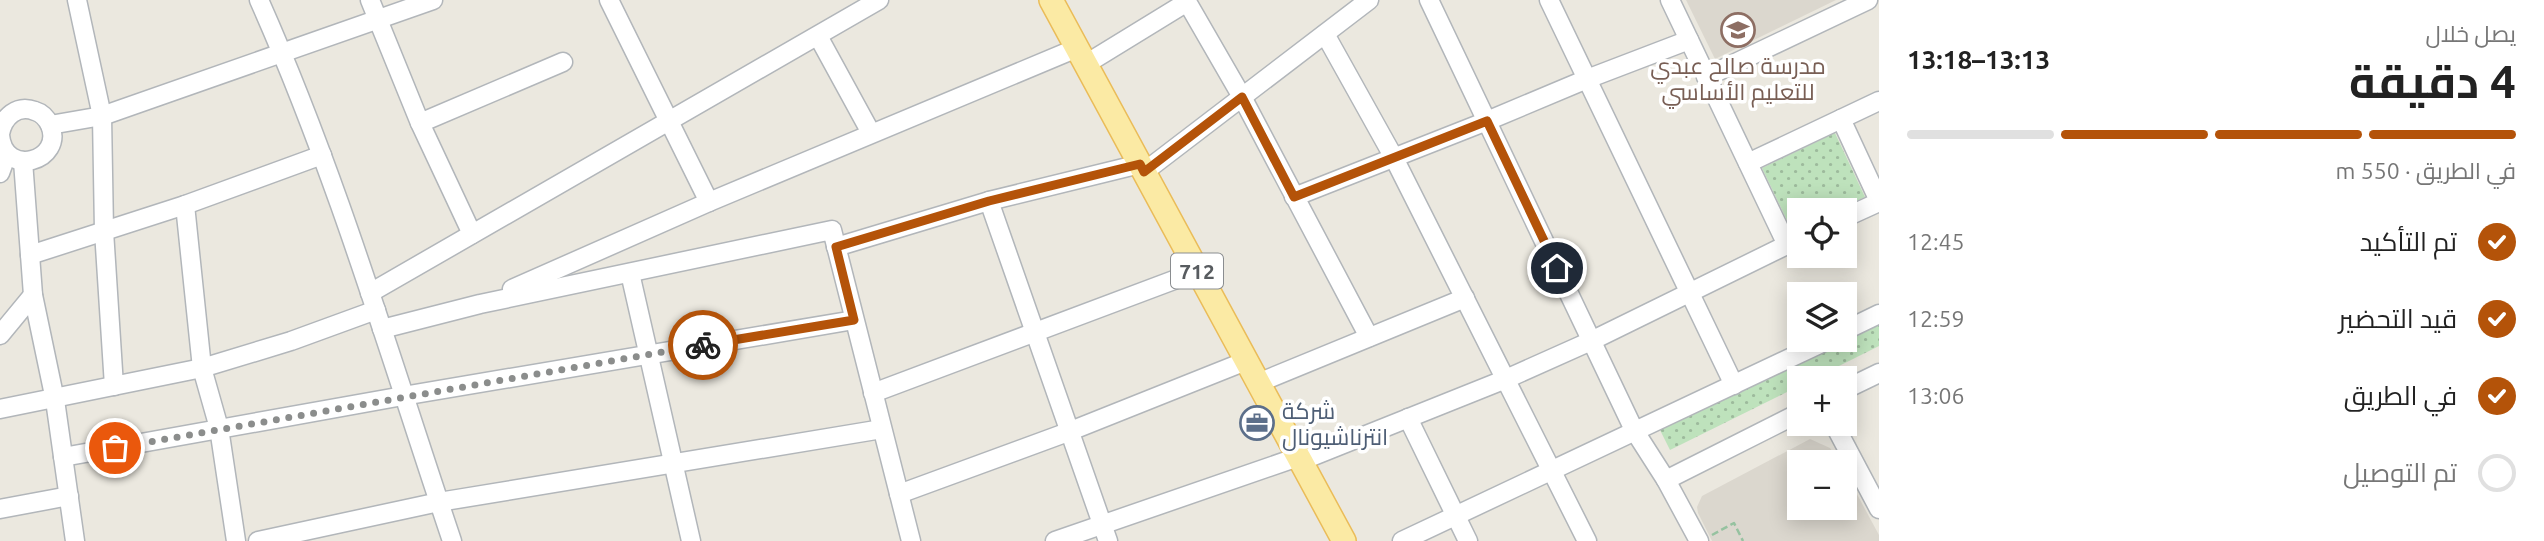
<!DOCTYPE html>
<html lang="ar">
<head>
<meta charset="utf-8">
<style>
  body { margin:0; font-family:Ubuntu,Cairo,sans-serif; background:#f6f6f6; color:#222; direction:rtl; height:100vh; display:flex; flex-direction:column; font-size:26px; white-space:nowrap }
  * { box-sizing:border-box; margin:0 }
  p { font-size:23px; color:#767676 }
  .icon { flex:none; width:38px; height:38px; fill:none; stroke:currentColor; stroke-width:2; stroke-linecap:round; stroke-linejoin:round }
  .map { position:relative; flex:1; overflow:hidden; direction:ltr }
  .drawer { display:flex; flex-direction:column; background:#fff; width:665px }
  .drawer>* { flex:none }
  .controls { position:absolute; left:1787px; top:198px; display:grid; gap:14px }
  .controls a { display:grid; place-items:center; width:70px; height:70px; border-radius:0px; background:#fff; box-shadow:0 4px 18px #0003; font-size:35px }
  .pin { position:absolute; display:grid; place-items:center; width:60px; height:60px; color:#fff; margin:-30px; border:4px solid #fff; border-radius:50%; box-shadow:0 2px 7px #0007 }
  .courier { position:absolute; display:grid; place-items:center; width:70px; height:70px; margin:-35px; border:5px solid #b45309; border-radius:50%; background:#fff; color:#222; box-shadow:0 2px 9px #0007 }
  .summary em { font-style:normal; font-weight:700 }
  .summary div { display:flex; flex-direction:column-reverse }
  .summary { display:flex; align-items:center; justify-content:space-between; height:119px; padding:0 28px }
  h1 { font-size:46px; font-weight:700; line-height:52px }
  .bar { display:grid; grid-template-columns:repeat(4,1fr); gap:10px 7px; align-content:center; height:84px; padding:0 28px }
  .bar i { height:9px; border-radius:5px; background:#e0e0e0 }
  .bar .active { background:#b45309 }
  .bar p { grid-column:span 4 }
  ol { padding:0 28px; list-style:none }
  li { display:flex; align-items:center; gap:21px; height:77px }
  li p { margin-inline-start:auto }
  li .icon { padding:7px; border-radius:50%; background:#b45309; color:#fff; stroke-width:4 }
  li:last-child { color:#767676 }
  li i { width:38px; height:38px; border:4px solid #e0e0e0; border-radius:50% }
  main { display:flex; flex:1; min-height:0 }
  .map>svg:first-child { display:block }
</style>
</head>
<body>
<main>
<section class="drawer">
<div class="summary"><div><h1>4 دقيقة</h1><p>يصل خلال</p></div><em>13:13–13:18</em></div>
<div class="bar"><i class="active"></i><i class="active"></i><i class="active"></i><i></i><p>في الطريق · 550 m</p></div>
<ol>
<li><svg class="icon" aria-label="check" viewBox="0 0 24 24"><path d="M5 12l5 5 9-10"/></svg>تم التأكيد<p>12:45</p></li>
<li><svg class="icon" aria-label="check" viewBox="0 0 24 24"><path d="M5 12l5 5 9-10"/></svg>قيد التحضير<p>12:59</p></li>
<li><svg class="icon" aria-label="check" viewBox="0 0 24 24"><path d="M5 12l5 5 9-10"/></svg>في الطريق<p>13:06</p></li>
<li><i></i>تم التوصيل</li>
</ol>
</section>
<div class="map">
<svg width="1879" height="541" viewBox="0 0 1879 541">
  <defs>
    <pattern id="park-dots" width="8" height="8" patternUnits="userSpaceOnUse" patternTransform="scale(1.75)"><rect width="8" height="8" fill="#bee2bc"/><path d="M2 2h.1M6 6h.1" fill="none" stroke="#9dba9c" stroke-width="1.8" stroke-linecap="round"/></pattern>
  </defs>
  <rect width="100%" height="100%" fill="#ebe8df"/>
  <g fill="#dbd7ce">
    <polygon points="1686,0 1836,0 1715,59"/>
    <polygon points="1810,439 1830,448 1839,462 1799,462 1799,508 1844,508 1845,472 1879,535 1879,541 1712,541 1698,513 1697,507 1702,496"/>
  </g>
  <g fill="url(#park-dots)">
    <polygon points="1835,133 1865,197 1837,210 1799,210 1799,228 1792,231 1762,168"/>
    <polygon points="1879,322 1879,346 1815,378 1799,378 1799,386 1670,450 1660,430"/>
  </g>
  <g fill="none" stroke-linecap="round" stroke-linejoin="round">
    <g stroke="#b2b6ba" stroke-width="21">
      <g id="minor">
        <polyline points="77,0 102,116 104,231 114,386"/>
        <path d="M 259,0 C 337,175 391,360 452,541"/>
        <polyline points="370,0 420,123 472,234"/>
        <polyline points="609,0 709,202"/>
        <polyline points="1186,0 1242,97 1369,337"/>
        <polyline points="1429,0 1634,430 1666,480 1699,541"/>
        <polyline points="1549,0 1734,385"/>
        <polyline points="1670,0 1787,245"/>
        <polyline points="1325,34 1393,156 1587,541"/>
        <polyline points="818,36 871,133"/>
        <polyline points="1086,64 1187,2"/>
        <polyline points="1706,77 1868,0"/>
        <polyline points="1841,119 1879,201"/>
        <polyline points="420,123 563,62"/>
        <polyline points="50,125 102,116 433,0"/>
        <path d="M 0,134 C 3,117 17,104 35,111 C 42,113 47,119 50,125 C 65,161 4,179 0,135"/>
        <polyline points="23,161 33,295 55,400 75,541"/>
        <polyline points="1748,163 1879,101"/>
        <polyline points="1144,172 1369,0"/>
        <polyline points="0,173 7,154"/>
        <polyline points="1294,197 1487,121 1587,79 1689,40"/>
        <polyline points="989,201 1108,541"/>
        <polyline points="185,205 202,368 219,428 236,541"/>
        <polyline points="1844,218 1879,202"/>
        <polyline points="836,247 989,201 1140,164"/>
        <polyline points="30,255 185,205 322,155"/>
        <polyline points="630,273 691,541"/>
        <polyline points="512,289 709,202 1077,48"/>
        <polyline points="370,293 879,0"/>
        <polyline points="382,329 480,304 832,230 911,541"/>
        <polyline points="1844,331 1879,314"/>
        <polyline points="0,335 33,295"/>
        <polyline points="1258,383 1465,298"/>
        <polyline points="1844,390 1879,373"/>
        <polyline points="873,393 1198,271"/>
        <polyline points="0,409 202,368 291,341 376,310"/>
        <polyline points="1408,418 1468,541"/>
        <polyline points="1834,424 1879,509"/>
        <polyline points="63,457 403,396 854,320"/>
        <polyline points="1301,461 1506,379 1591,341 1799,239"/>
        <polyline points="1666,480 1799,413"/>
        <polyline points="899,494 1068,432 1246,361"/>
        <polyline points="0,509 69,496"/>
        <polyline points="258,541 439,502 882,429"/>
        <polyline points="1055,541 1298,457"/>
        <polyline points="1402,541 1828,340"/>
      </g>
    </g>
    <g stroke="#eabc59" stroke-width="26">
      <polyline id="major" points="1051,0 1344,541"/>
    </g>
    <polyline stroke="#96c2a0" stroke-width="2.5" stroke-dasharray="7 3.5" stroke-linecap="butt" points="1712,535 1734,523 1743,541"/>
    <use href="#minor" stroke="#fff" stroke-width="18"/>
    <use href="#major" stroke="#fbeaa4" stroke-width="23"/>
  </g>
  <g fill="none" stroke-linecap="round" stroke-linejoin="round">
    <polyline stroke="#8b8d8c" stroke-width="7" stroke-dasharray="0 12.6" points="115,448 703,345"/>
    <polyline stroke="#b45309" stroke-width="9" points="703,345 854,320 836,247 989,201 1140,164 1144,172 1242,97 1294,197 1487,121 1557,268"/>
  </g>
  <defs>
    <g id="school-ring" transform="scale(1.75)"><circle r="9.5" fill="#fff" stroke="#8d6e63" stroke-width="1.5"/><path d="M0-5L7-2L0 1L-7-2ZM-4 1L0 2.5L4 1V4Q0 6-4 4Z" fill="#8d6e63"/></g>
    <g id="office-ring" transform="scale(1.75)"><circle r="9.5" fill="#fff" stroke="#5c6f8a" stroke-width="1.5"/><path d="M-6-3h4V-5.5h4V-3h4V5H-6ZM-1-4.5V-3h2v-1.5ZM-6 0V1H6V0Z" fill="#5c6f8a"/></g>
  </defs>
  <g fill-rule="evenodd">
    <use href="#school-ring" x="1738" y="30"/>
    <use href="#office-ring" x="1257" y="423"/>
  </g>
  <g text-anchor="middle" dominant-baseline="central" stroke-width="7" stroke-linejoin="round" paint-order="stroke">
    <rect fill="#fff" stroke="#8a8d90" stroke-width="2" x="1171" y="253.5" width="52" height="35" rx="5"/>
    <g font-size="21" font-weight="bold" fill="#585c60">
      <text x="1197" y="271">712</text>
    </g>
    <g font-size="23" fill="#785e54" stroke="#fff">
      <text x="1738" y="65">مدرسة صالح عبدي<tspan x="1738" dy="26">للتعليم الأساسي</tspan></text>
    </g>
    <g font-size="23" fill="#4e5e75" stroke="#fff" text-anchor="start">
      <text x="1282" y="410">شركة<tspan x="1282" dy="26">انترناشيونال</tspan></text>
    </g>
  </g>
</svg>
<div class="controls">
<a><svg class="icon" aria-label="locate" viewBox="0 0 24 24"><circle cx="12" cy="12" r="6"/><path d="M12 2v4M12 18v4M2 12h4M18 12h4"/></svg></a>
<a><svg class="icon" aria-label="layers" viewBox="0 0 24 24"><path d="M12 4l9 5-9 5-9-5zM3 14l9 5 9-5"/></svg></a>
<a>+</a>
<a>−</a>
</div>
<div class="pin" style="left:115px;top:448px;background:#ea580c"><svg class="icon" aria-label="bag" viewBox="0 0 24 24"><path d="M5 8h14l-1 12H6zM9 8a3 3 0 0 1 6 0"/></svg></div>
<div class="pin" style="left:1557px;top:268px;background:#1f2937"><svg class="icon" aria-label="home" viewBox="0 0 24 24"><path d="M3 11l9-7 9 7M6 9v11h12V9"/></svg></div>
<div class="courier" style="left:703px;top:345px"><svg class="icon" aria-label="bike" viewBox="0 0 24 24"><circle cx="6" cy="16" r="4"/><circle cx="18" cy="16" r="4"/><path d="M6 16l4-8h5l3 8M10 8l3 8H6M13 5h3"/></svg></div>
</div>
</main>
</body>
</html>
